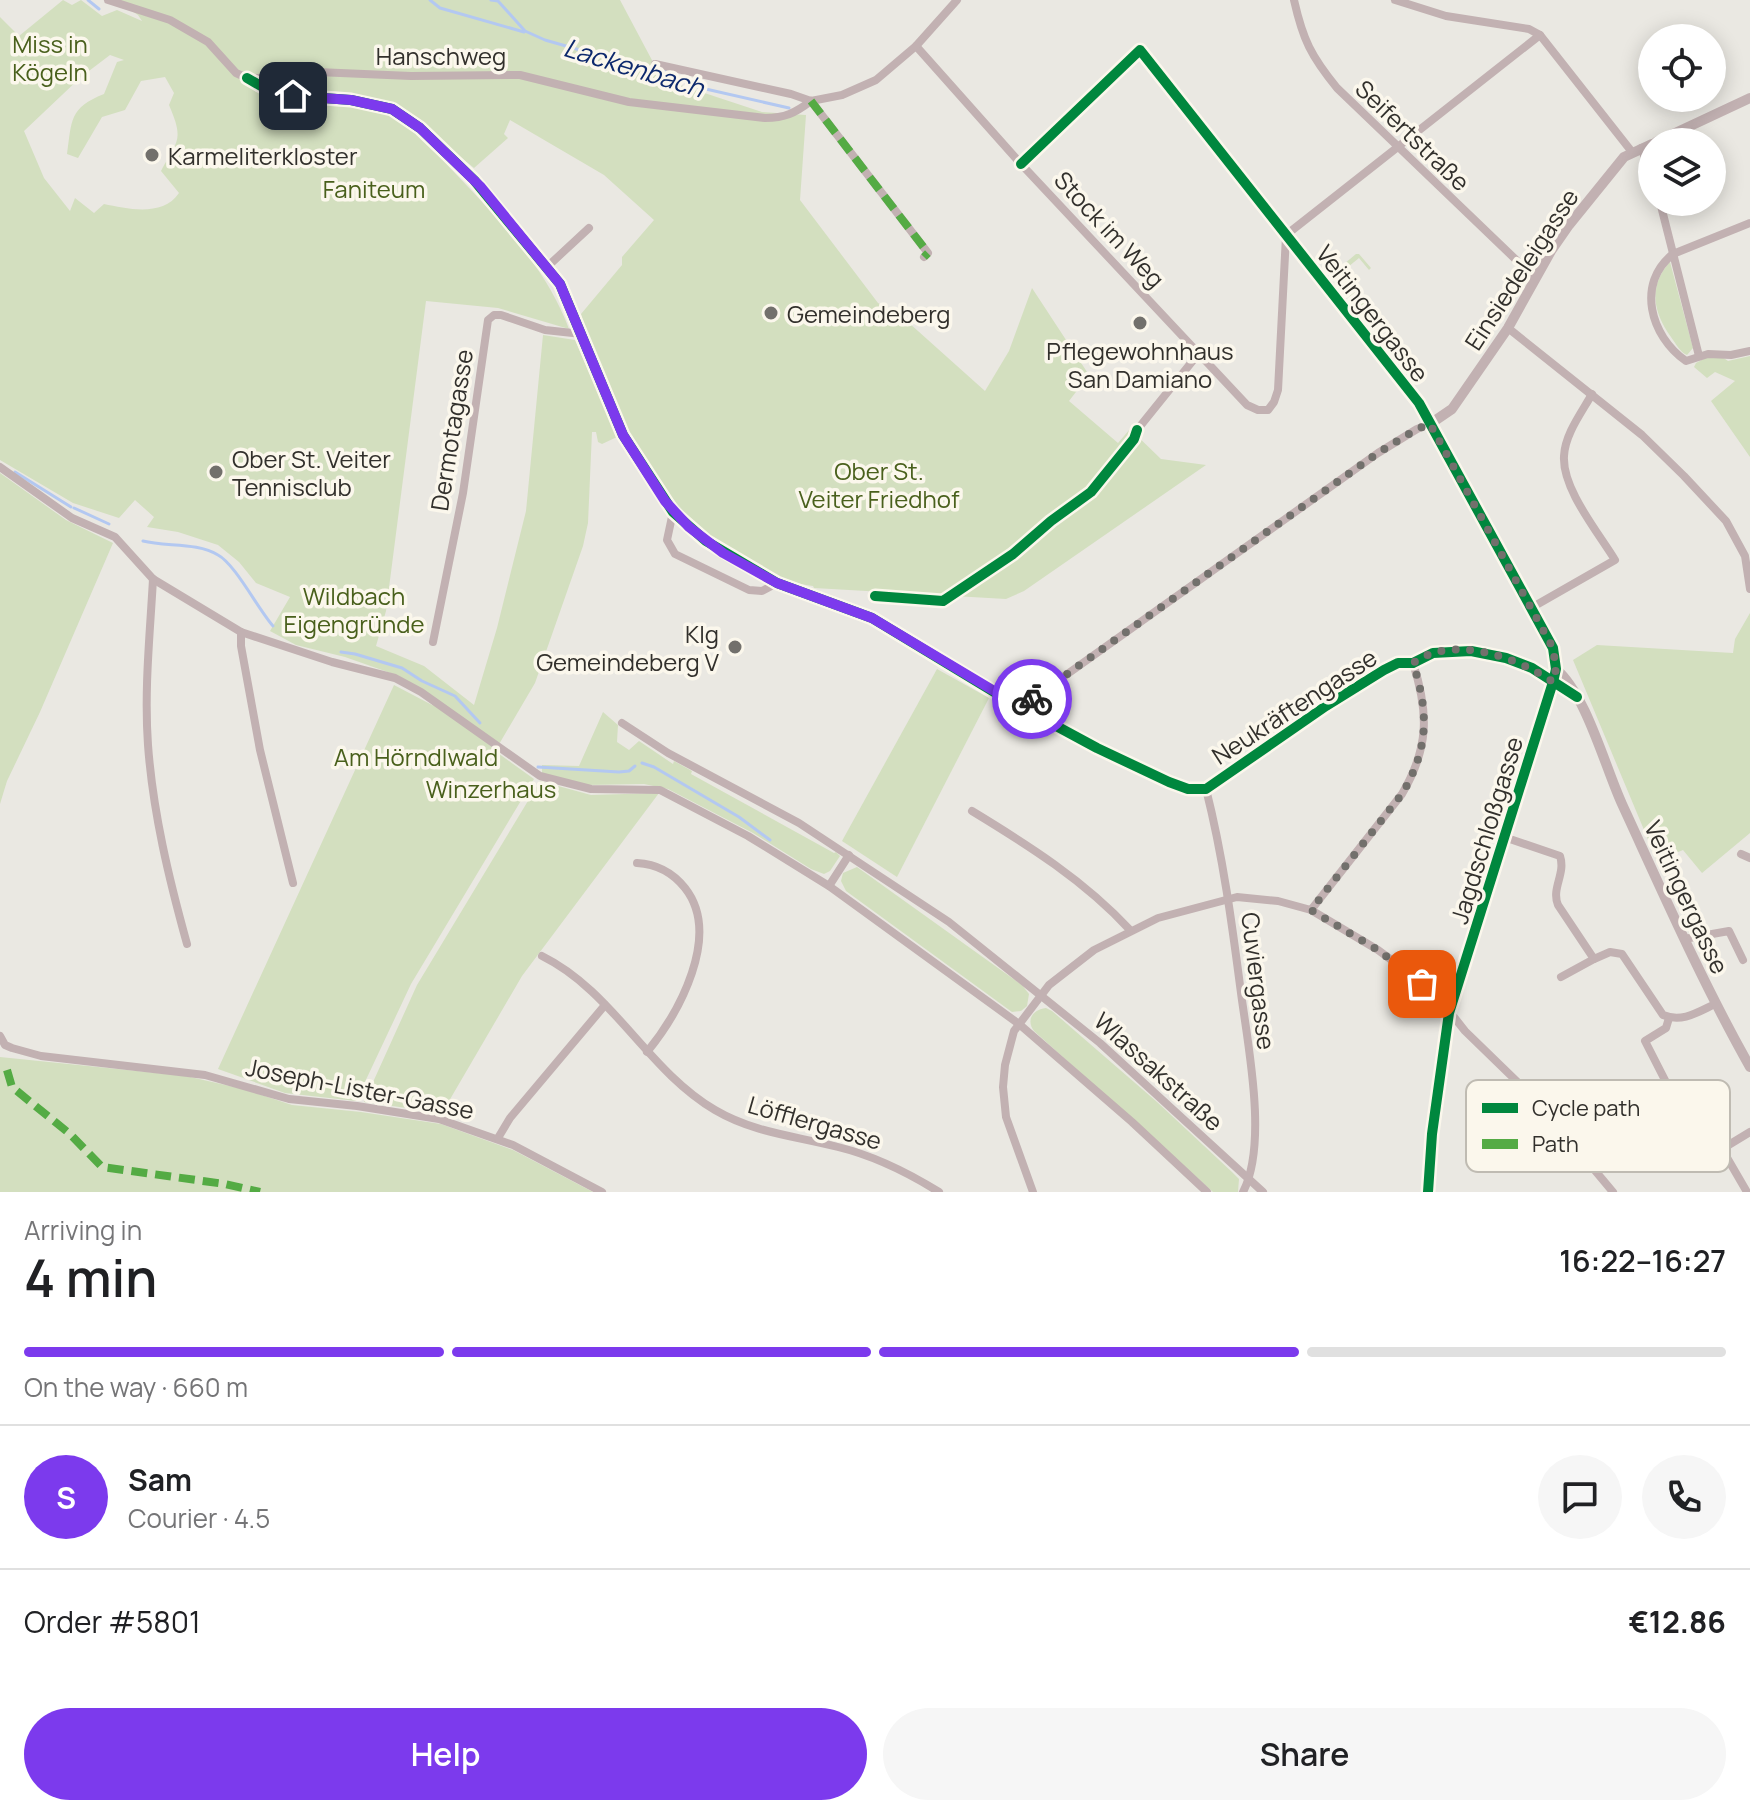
<!DOCTYPE html>
<html lang="en">
<head>
<meta charset="utf-8">
<style>
  body { margin:0; font-family:Manrope,sans-serif; background:#f6f6f6; color:#202124; height:100vh; display:flex; flex-direction:column; font-size:30px; white-space:nowrap }
  * { box-sizing:border-box; margin:0 }
  p { font-size:26px; color:#757577 }
  .icon { flex:none; width:44px; height:44px; fill:none; stroke:currentColor; stroke-width:2; stroke-linecap:round; stroke-linejoin:round }
  .map { position:relative; height:1192px; overflow:hidden }
  .sheet { display:flex; flex-direction:column; background:#fff; flex:1 }
  .sheet>* { flex:none }
  .fabs { position:absolute; left:1638px; top:24px; display:grid; gap:16px }
  .fabs a { display:grid; place-items:center; width:88px; height:88px; border-radius:50%; background:#fff; box-shadow:0 4px 20px #0003; font-size:40px }
  .pin { position:absolute; display:grid; place-items:center; width:68px; height:68px; color:#fff; margin:-34px; border-radius:16px; box-shadow:0 4px 12px #0006 }
  .courier { position:absolute; display:grid; place-items:center; width:80px; height:80px; margin:-40px; border:6px solid #7c3aed; border-radius:50%; background:#fff; color:#222; box-shadow:0 2px 10px #0007 }
  .headline em { font-style:normal; font-weight:600 }
  .headline div { display:flex; flex-direction:column-reverse }
  .headline { display:flex; align-items:center; justify-content:space-between; height:136px; padding:0 24px }
  h1 { font-size:52px; font-weight:600; line-height:60px }
  .bar { display:grid; grid-template-columns:repeat(4,1fr); gap:12px 8px; align-content:center; height:96px; padding:0 24px }
  .bar i { height:10px; border-radius:6px; background:#e0e0e0 }
  .bar .current { background:#7c3aed }
  .bar p { grid-column:span 4 }
  .line { display:flex; align-items:center; gap:20px; padding:0 24px; border-top:2px solid #e0e0e0 }
  .line div { flex:1 }
  .round { display:grid; place-items:center; flex:none; width:84px; height:84px; border-radius:42px; background:#f6f6f6 }
  .action { display:flex; gap:16px; margin-top:auto; padding:16px 24px }
  .action a { flex:1; height:92px; border-radius:48px; background:#7c3aed; color:#fff; font-size:32px; font-weight:600; line-height:92px; text-align:center }
  .action a+a { background:#f6f6f6; color:#202124 }
  .map>svg:first-child { display:block }
</style>
</head>
<body>
<div class="map">
<svg width="1750" height="1192" viewBox="0 0 1750 1192">
  <rect width="100%" height="100%" fill="#eae8e2"/>
  <g fill="#d3dfbf" fill-rule="evenodd">
    <path d="M 63,0 L 72,5 L 81,0 L 102,16 L 117,10 L 142,21 L 138,15 L 115,0 L 620,0 L 662,79 L 762,112 L 806,115 L 800,200 L 878,303 L 899,314 L 985,391 L 1009,351 L 1032,288 L 1089,375 L 1069,401 L 1118,443 L 1130,429 L 1161,459 L 1206,465 L 1024,591 L 1006,599 L 814,588 L 813,586 C 792,584 774,576 755,566 C 660,517 610,411 581,314 L 622,265 L 622,257 L 654,220 L 604,175 L 510,120 L 504,134 L 508,138 L 474,168 L 424,127 L 414,128 C 468,192 539,248 569,329 L 498,308 L 426,301 L 386,611 L 376,646 L 424,666 L 474,705 L 497,628 L 526,511 L 543,335 L 575,340 L 617,437 L 602,444 L 598,442 L 596,432 L 592,432 L 588,523 L 583,546 L 535,683 L 495,751 L 534,779 L 411,984 L 356,1101 L 285,1093 L 218,1069 L 394,685 L 434,706 L 399,676 L 345,657 L 296,645 L 270,631 L 290,597 L 256,583 L 239,562 L 218,545 L 178,532 L 147,527 L 154,517 L 135,500 L 119,518 L 73,503 L 0,460 L 0,17 L 19,36 ZM 110,55 L 124,60 L 117,62 L 104,94 C 69,108 72,120 67,154 L 78,158 L 102,117 L 125,110 L 141,81 L 165,77 L 174,93 L 169,105 C 184,140 178,140 161,171 L 179,193 C 163,217 128,209 104,204 L 94,213 L 75,198 L 70,211 L 44,178 L 24,131 L 81,77 Z"/>
    <polygon points="1356,254 1359,254 1371,268 1369,270 1359,258 1343,271 1374,310 1367,318 1332,274"/>
    <path d="M 1670,262 L 1693,348 L 1687,355 C 1680,352 1676,344 1671,337 C 1653,312 1648,286 1670,262 Z"/>
    <path d="M 1750,356 L 1750,457 L 1711,401 L 1735,381 L 1715,372 L 1707,378 L 1694,367 L 1696,363 C 1706,357 1719,353 1728,361 Z"/>
    <polygon points="0,473 66,520 113,543 40,712 7,781 0,804"/>
    <polygon points="1750,613 1750,833 1702,873 1683,850 1657,861 1573,660 1597,645 1733,653 1735,639"/>
    <polygon points="937,669 989,698 897,877 842,841"/>
    <polygon points="603,712 618,725 617,742 629,750 639,741 673,764 674,761 692,771 691,774 834,853 836,852 840,856 830,871 824,874 811,869 753,833 668,789 644,784 586,785 542,773 542,765 579,766"/>
    <polygon points="540,781 591,795 659,793 522,976 442,1113 364,1102 417,985"/>
    <polygon points="857,867 1022,985 1029,994 1027,1006 1021,1011 1012,1012 846,891 841,881 843,873"/>
    <path d="M 1046,1008 L 1052,1011 L 1157,1102 L 1233,1173 L 1239,1179 L 1238,1192 L 1213,1192 L 1034,1031 C 1026,1020 1032,1010 1046,1008 Z"/>
    <polygon points="0,1057 186,1076 243,1089 292,1105 361,1112 441,1124 513,1150 593,1192 0,1192"/>
  </g>
  <g fill="none" stroke-linecap="round" stroke-linejoin="round">
    <g stroke="#b3c8f1" stroke-width="3">
      <polyline points="88,0 99,9"/>
      <polyline points="430,0 440,8 524,32"/>
      <polyline points="491,0 498,1 525,31 545,40 643,68 666,71 680,80 697,87 789,108"/>
      <polyline points="15,472 71,507"/>
      <polyline points="74,508 109,524"/>
      <path d="M 143,541 C 166,547 197,542 218,555 C 235,564 258,609 273,626"/>
      <polyline points="341,652 355,654 402,668 422,681 455,696 480,723"/>
      <polyline points="642,763 654,767 739,817 770,840"/>
      <polyline points="538,767 619,772 629,771 635,766"/>
    </g>
    <g stroke="#c2b1b2" stroke-width="8">
      <path d="M 108,0 L 170,20 L 208,42 L 236,73 L 247,78 L 268,78 L 317,72 L 411,76 L 520,75 L 629,102 L 765,118 C 785,118 795,113 811,101"/>
      <path d="M 1294,0 C 1303,40 1311,56 1337,88 L 1535,278"/>
      <polyline points="1395,0 1446,16 1529,29 1540,35 1632,152"/>
      <polyline points="916,46 1021,164 1247,405 1258,410 1268,410 1274,402 1278,390 1286,236"/>
      <polyline points="655,64 791,94 811,101 842,95 876,80 916,46 957,0"/>
      <path d="M 247,78 L 268,90 L 283,95 L 351,100 L 392,109 L 420,128 L 474,180 L 560,284 L 623,435 L 673,512 L 706,541 L 777,583 L 872,618 L 999,695 L 1097,748 L 1169,782 L 1188,789 L 1206,789 C 1265,749 1326,697 1391,666 C 1399,662 1407,665 1414,662 C 1424,657 1431,652 1443,651 C 1482,646 1522,661 1553,682"/>
      <polyline points="811,101 928,253 924,257"/>
      <polyline points="1641,148 1652,174"/>
      <polyline points="1660,202 1699,356"/>
      <path d="M 1750,223 L 1673,254 C 1636,283 1650,336 1686,361 L 1708,354 L 1731,355 L 1750,351"/>
      <polyline points="1286,235 1540,35"/>
      <polyline points="548,266 589,228"/>
      <polyline points="1508,328 1642,435 1684,476 1726,521 1745,556 1750,589"/>
      <polyline points="1137,430 1199,353"/>
      <polyline points="0,467 72,518 115,537 153,579 241,632 332,662 395,678 421,692 540,776 591,789 660,790 748,836 829,886 1019,1024 1132,1122 1207,1192"/>
      <polyline points="673,512 667,540 675,554 749,590 762,591 777,583"/>
      <path d="M 153,579 C 150,634 144,690 148,745 C 153,813 169,879 187,944"/>
      <path d="M 1531,608 L 1615,560 C 1598,532 1562,489 1564,456 C 1565,434 1582,412 1592,394"/>
      <polyline points="241,632 241,646 260,750 293,883"/>
      <polyline points="433,642 463,493 488,320 494,315 501,315 545,330 582,334"/>
      <polyline points="1021,707 1378,453 1417,429 1430,424 1419,403 1140,50 1021,164"/>
      <polyline points="622,723 668,753 799,823 949,922 1100,1043 1263,1192"/>
      <path d="M 1206,789 C 1223,856 1232,924 1241,993 C 1248,1046 1268,1144 1243,1192"/>
      <path d="M 972,811 C 1028,845 1085,881 1130,930"/>
      <path d="M 1504,837 L 1560,856 C 1566,874 1551,888 1558,905 L 1594,959 L 1610,952 L 1622,954 L 1663,1015 C 1682,1023 1698,1012 1715,1004"/>
      <polyline points="1741,854 1750,858"/>
      <path d="M 637,863 C 656,864 673,873 685,888 C 722,935 679,1013 647,1052"/>
      <polyline points="829,886 849,855"/>
      <path d="M 1311,910 L 1402,794 C 1429,748 1429,713 1413,663"/>
      <polyline points="1684,939 1729,931 1743,960"/>
      <path d="M 542,956 C 613,991 647,1070 715,1110 C 754,1133 796,1136 838,1147 C 875,1156 907,1172 939,1192"/>
      <polyline points="1561,977 1594,959"/>
      <polyline points="0,1036 5,1045 12,1048 41,1056 205,1075 289,1099 357,1106 439,1119 513,1145 602,1192"/>
      <polyline points="1668,1086 1645,1041 1666,1028 1669,1018"/>
      <polyline points="498,1138 510,1118 605,1005"/>
      <polyline points="1033,1192 1006,1117 1003,1087 1005,1065 1014,1031 1049,985 1094,950 1158,918 1237,897 1278,901 1311,910 1378,950 1409,973 1439,998 1465,1031 1536,1100 1613,1192"/>
      <polyline points="1747,1192 1722,1149 1750,1132"/>
    </g>
    <g stroke="#c2b1b2" stroke-width="10">
      <polyline points="1656,142 1750,98"/>
      <path d="M 1556,669 C 1586,694 1605,767 1622,804 C 1663,893 1702,982 1750,1067"/>
      <polyline points="1428,1192 1432,1134 1449,1013 1556,669 1553,648 1430,424 1452,409 1508,328 1551,251 1569,225 1624,157 1652,144"/>
    </g>
    <g stroke="#54ab44" stroke-width="8" stroke-dasharray="16 8" stroke-linecap="butt">
      <polyline points="811,101 928,253 924,257"/>
      <polyline points="7,1070 12,1087 70,1134 102,1167 225,1184 260,1192"/>
    </g>
    <g stroke="#fbf7ec" stroke-width="15">
      <g id="cycleway">
        <polyline points="247,78 268,90 283,95 351,100 392,109 420,128 474,180 560,284 623,435 673,512 706,541 777,583 872,618 999,695 1097,748 1169,782 1188,789 1206,789 1326,706 1384,670 1398,663 1413,663 1433,653 1471,651 1506,658 1532,668 1577,697"/>
        <polyline points="1021,164 1140,50 1419,403 1553,648 1556,669 1553,682 1449,1013 1432,1134 1428,1192"/>
        <polyline points="875,596 943,601 1013,554 1051,521 1091,492 1134,439 1137,430"/>
      </g>
    </g>
    <use href="#cycleway" stroke="#00873e" stroke-width="10"/>
  </g>
  <g fill="none" stroke-linecap="round" stroke-linejoin="round">
    <path stroke="#72706c" stroke-width="8" stroke-dasharray="0 14.4" d="M 1032,699 L 1378,453 L 1417,429 L 1430,424 L 1553,648 L 1556,669 L 1553,682 C 1516,657 1453,634 1413,663 C 1429,713 1429,748 1402,794 L 1311,910 L 1378,950 L 1422,984"/>
    <polyline stroke="#7c3aed" stroke-width="10" points="293,96 351,100 392,109 420,128 480,186 560,284 623,435 665,501 689,527 723,553 777,583 872,618 1021,707 1032,699"/>
  </g>
  <g fill="#72706c" stroke="#fbf7ec" stroke-width="3">
    <circle cx="152" cy="155" r="8"/>
    <circle cx="771" cy="313" r="8"/>
    <circle cx="1140" cy="323" r="8"/>
    <circle cx="216" cy="472" r="8"/>
    <circle cx="735" cy="647" r="8"/>
  </g>
  <g text-anchor="middle" dominant-baseline="central" stroke-width="7" stroke-linejoin="round" paint-order="stroke">
    <g font-size="24" fill="#49601c" stroke="#fbf7ec">
      <text x="50" y="43">Miss in<tspan x="50" dy="28">Kögeln</tspan></text>
      <text x="374" y="188">Faniteum</text>
      <text x="879" y="470">Ober St.<tspan x="879" dy="28">Veiter Friedhof</tspan></text>
      <text x="354" y="595">Wildbach<tspan x="354" dy="28">Eigengründe</tspan></text>
      <text x="416" y="756">Am Hörndlwald</text>
      <text x="491" y="788">Winzerhaus</text>
    </g>
    <g font-size="24" fill="#32302c" stroke="#fbf7ec">
      <text x="441" y="55">Hanschweg</text>
      <text transform="translate(1413 135) rotate(44)">Seifertstraße</text>
      <text transform="translate(1110 229) rotate(47)">Stock im Weg</text>
      <text transform="translate(1521 269) rotate(-57)">Einsiedeleigasse</text>
      <text transform="translate(1373 313) rotate(52)">Veitingergasse</text>
      <text transform="translate(451 430) rotate(-81)">Dermotagasse</text>
      <text transform="translate(1294 706) rotate(-33)">Neukräftengasse</text>
      <text transform="translate(1486 830) rotate(-73)">Jagdschloßgasse</text>
      <text transform="translate(1687 897) rotate(65)">Veitingergasse</text>
      <text transform="translate(1259 981) rotate(83)">Cuviergasse</text>
      <text transform="translate(1159 1071) rotate(42)">Wlassakstraße</text>
      <text transform="translate(360 1088) rotate(11)">Joseph-Lister-Gasse</text>
      <text transform="translate(815 1122) rotate(16)">Löfflergasse</text>
    </g>
    <g font-size="24" fill="#32302c" stroke="#fbf7ec" text-anchor="start">
      <text x="168" y="155">Karmeliterkloster</text>
      <text x="787" y="313">Gemeindeberg</text>
      <text x="1140" y="350" text-anchor="middle">Pflegewohnhaus<tspan x="1140" dy="28">San Damiano</tspan></text>
      <text x="232" y="458">Ober St. Veiter<tspan x="232" dy="28">Tennisclub</tspan></text>
      <text x="719" y="633" text-anchor="end">Klg<tspan x="719" dy="28">Gemeindeberg V</tspan></text>
    </g>
    <g font-size="26" font-style="italic" fill="#0d296d" stroke="#fbf7ec">
      <text transform="translate(634 67) rotate(17)">Lackenbach</text>
    </g>
  </g>
  <rect x="1466" y="1080" width="264" height="92" rx="12" fill="#fbf7ec" stroke="#bfbbb2" stroke-width="2"/>
  <rect x="1482" y="1103" width="36" height="10" fill="#00873e"/>
  <rect x="1482" y="1139" width="36" height="10" fill="#54ab44"/>
  <g font-size="22" fill="#32302c">
    <text x="1532" y="1116">Cycle path</text>
    <text x="1532" y="1152">Path</text>
  </g>
</svg>
<div class="fabs">
<a><svg class="icon" aria-label="locate" viewBox="0 0 24 24"><circle cx="12" cy="12" r="6"/><path d="M12 2v4M12 18v4M2 12h4M18 12h4"/></svg></a>
<a><svg class="icon" aria-label="layers" viewBox="0 0 24 24"><path d="M12 4l9 5-9 5-9-5zM3 14l9 5 9-5"/></svg></a>
</div>
<div class="pin" style="left:1422px;top:984px;background:#ea580c"><svg class="icon" aria-label="bag" viewBox="0 0 24 24"><path d="M5 8h14l-1 12H6zM9 8a3 3 0 0 1 6 0"/></svg></div>
<div class="pin" style="left:293px;top:96px;background:#1f2937"><svg class="icon" aria-label="home" viewBox="0 0 24 24"><path d="M3 11l9-7 9 7M6 9v11h12V9"/></svg></div>
<div class="courier" style="left:1032px;top:699px"><svg class="icon" aria-label="bike" viewBox="0 0 24 24"><circle cx="6" cy="16" r="4"/><circle cx="18" cy="16" r="4"/><path d="M6 16l4-8h5l3 8M10 8l3 8H6M13 5h3"/></svg></div>
</div>
<section class="sheet">
<div class="headline"><div><h1>4 min</h1><p>Arriving in</p></div><em>16:22–16:27</em></div>
<div class="bar"><i class="current"></i><i class="current"></i><i class="current"></i><i></i><p>On the way · 660 m</p></div>
<div class="line" style="height:144px"><b class="round" style="background:#7c3aed;color:#fff">S</b><div><b>Sam</b><p>Courier · 4.5</p></div><a class="round"><svg class="icon" aria-label="chat" viewBox="0 0 24 24"><path d="M4 5h16v11H9l-5 4z"/></svg></a><a class="round"><svg class="icon" aria-label="phone" viewBox="0 0 24 24"><path d="M5 4h4l2 5-3 2q2 4 5 5l2-3 5 2v4C11 20 4 13 5 4z"/></svg></a></div>
<div class="line" style="height:104px"><div>Order #5801</div><b>€12.86</b></div>
<div class="action"><a>Help</a><a>Share</a></div>
</section>
</body>
</html>
